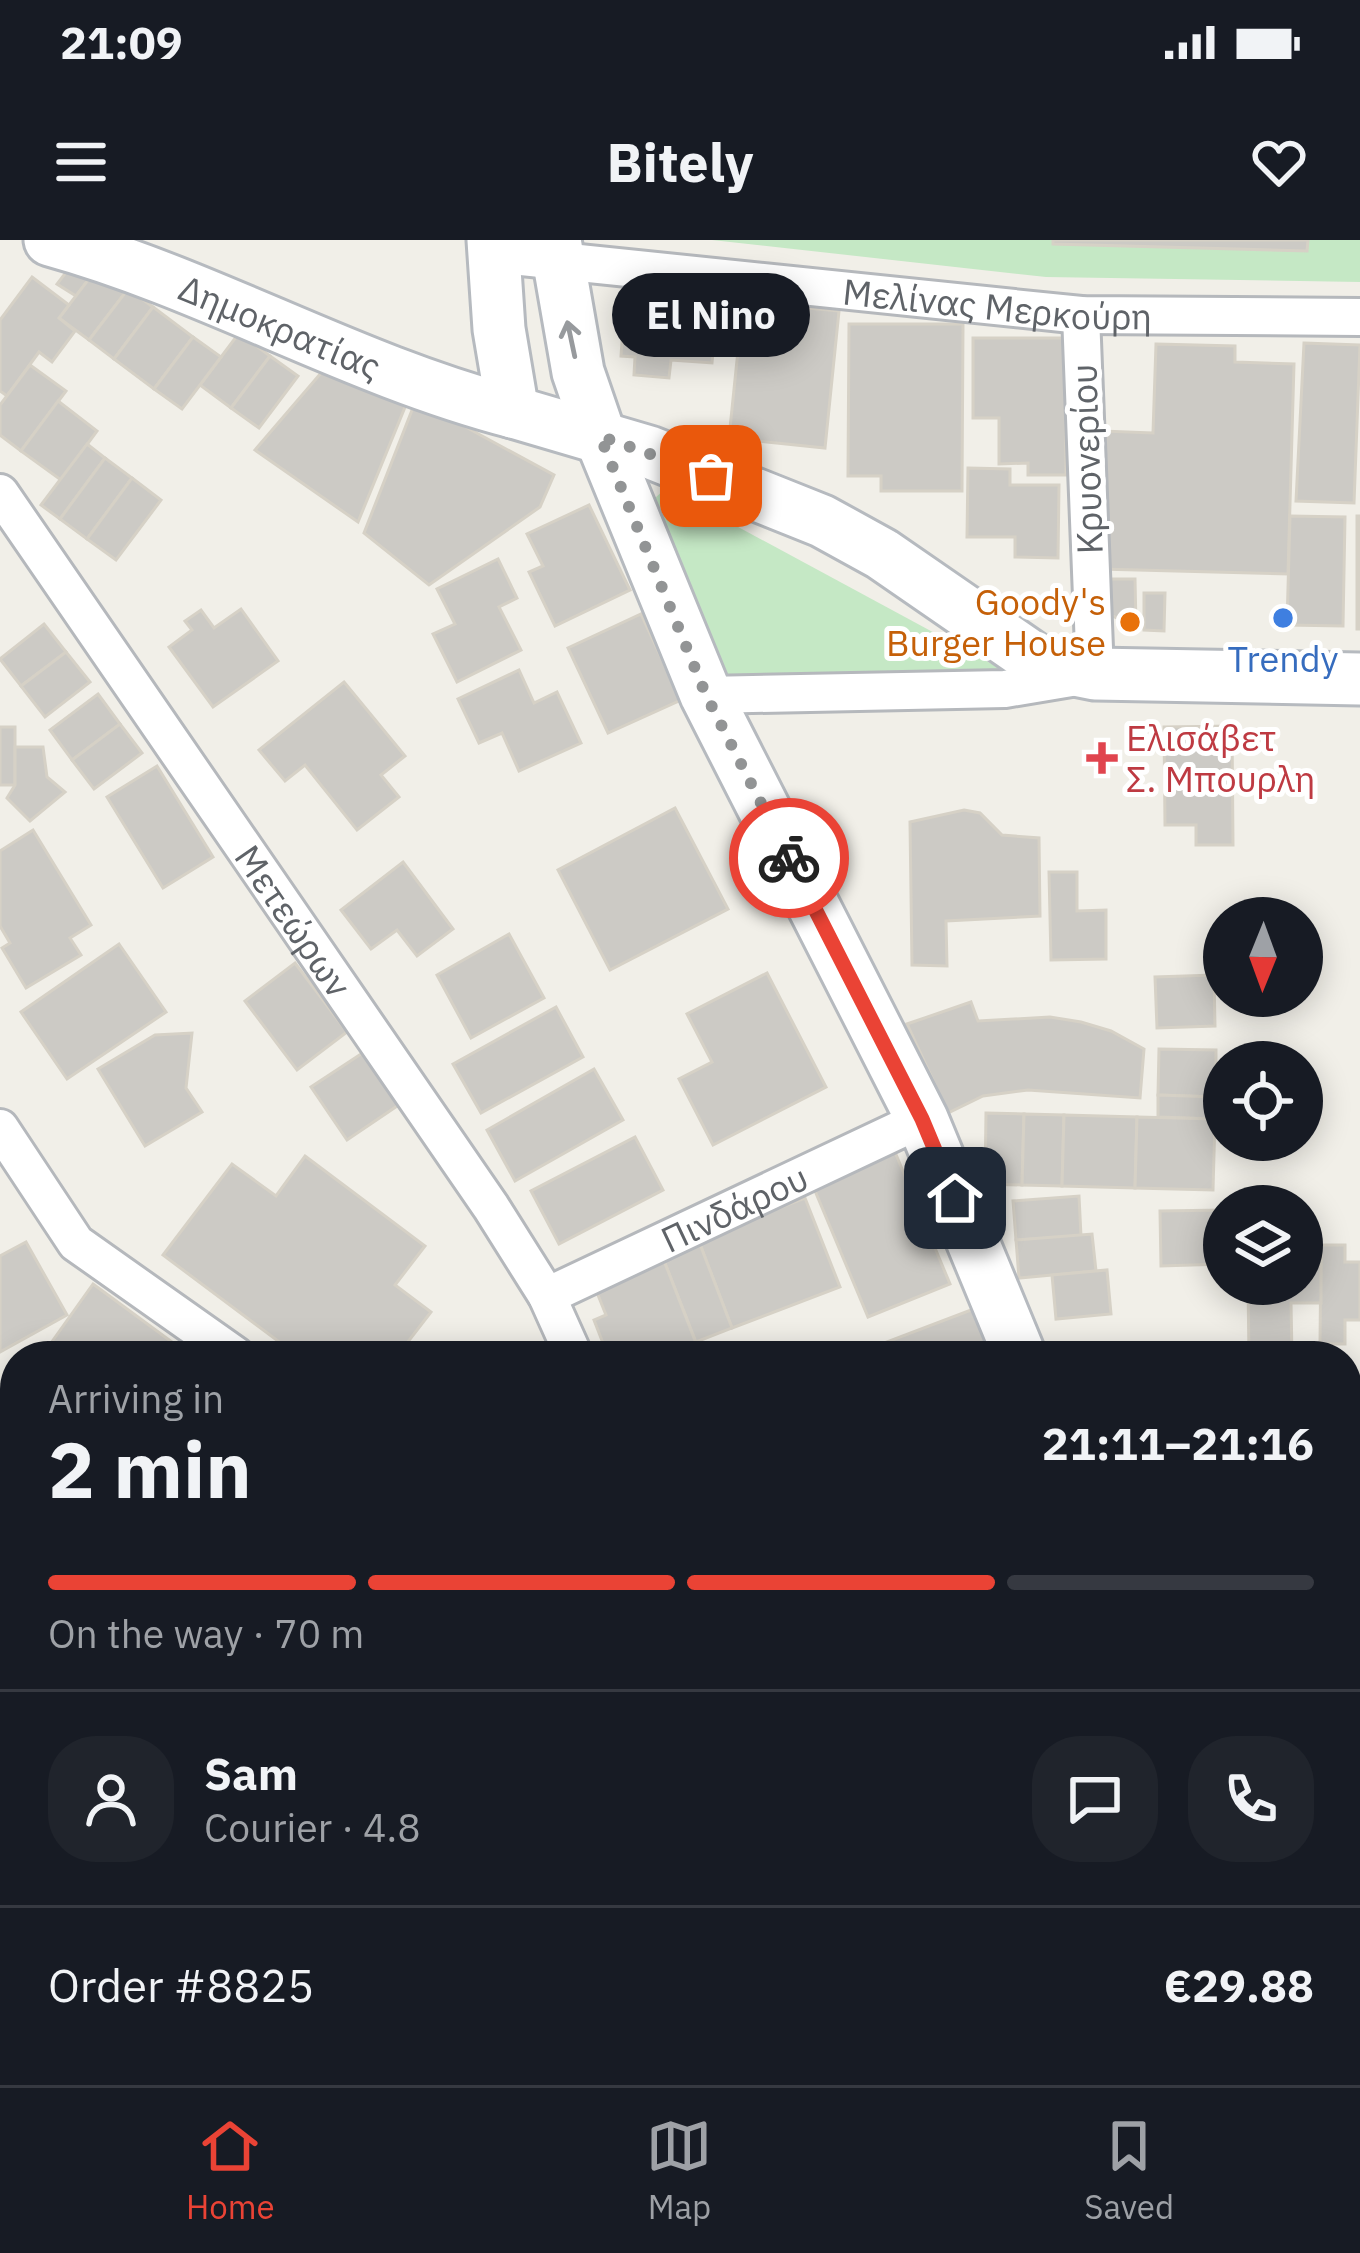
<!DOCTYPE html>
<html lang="en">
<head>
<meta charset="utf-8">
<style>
  body { margin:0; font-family:"IBM Plex Sans",sans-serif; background:#20242c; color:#f1f3f6; height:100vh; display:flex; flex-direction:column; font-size:45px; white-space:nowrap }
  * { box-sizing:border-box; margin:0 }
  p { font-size:39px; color:#9ea1a6 }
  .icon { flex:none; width:66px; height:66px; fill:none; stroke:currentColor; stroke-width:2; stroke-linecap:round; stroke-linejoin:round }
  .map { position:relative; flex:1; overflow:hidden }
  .panel { position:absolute; left:0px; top:1101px; width:1362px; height:744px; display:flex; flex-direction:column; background:#171b24; border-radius:48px 48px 0 0; box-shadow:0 6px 30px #0003 }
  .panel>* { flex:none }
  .needle { width:78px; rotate:181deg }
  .buttons { position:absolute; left:1203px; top:657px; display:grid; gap:24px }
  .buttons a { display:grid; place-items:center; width:120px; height:120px; border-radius:50%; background:#171b24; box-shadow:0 6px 30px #0003; font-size:60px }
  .pin { position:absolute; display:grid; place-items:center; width:102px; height:102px; color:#fff; margin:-51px; border-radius:24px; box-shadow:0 6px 18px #0006 }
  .courier { position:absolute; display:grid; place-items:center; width:120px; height:120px; margin:-60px; border:9px solid #ea4335; border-radius:50%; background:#fff; color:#222; box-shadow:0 3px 15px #0007 }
  .bubble { position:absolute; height:84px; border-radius:42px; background:#171b24; box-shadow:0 6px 30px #0003; font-size:39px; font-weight:800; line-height:84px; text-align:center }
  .summary em { font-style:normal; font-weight:800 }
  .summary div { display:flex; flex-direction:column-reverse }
  .summary { display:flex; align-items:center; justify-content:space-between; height:204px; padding:0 48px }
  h1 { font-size:78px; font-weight:800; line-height:90px }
  .bar { display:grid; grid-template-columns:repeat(4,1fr); gap:18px 12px; align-content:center; height:144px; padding:0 48px }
  .bar i { height:15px; border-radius:9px; background:#363941 }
  .bar .selected { background:#ea4335 }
  .bar p { grid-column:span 4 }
  .line { display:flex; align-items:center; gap:30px; padding:0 48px; border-top:3px solid #363941 }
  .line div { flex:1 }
  .round { display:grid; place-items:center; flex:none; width:126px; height:126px; border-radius:48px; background:#20242c }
  .status { display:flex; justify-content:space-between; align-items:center; height:84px; padding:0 60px; background:#171b24; direction:ltr }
  .status svg { height:33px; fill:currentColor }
  header { display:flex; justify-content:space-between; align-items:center; height:156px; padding:0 48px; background:#171b24; font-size:54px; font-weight:800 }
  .tabs { display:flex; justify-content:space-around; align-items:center; height:168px; border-top:3px solid #363941; background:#171b24; font-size:33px; color:#9ea1a6 }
  .tabs a { display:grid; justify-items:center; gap:6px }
  .tabs .selected { color:#ea4335 }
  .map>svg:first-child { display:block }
</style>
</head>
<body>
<div class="status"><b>21:09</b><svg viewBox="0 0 49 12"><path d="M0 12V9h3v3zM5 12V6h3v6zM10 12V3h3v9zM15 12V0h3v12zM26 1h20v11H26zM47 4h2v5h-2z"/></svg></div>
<header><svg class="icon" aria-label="menu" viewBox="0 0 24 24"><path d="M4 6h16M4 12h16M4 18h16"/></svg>Bitely<svg class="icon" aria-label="heart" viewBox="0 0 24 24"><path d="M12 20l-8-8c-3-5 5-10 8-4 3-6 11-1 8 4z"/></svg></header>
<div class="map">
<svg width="1360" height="1845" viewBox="0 0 1360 1845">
  <rect width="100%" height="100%" fill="#f1efe8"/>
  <g fill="#c5e8c5">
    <polygon points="712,0 1360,0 1360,42 1046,37"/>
    <polygon points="666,248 1003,430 723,435 632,279"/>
    <polygon points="0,1472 15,1493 15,1830 257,1830 268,1845 0,1845"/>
  </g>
  <g fill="#cccac5" stroke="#d6d1c6" stroke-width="3">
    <polygon points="1053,0 1308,0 1307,11 1053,4"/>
    <polygon points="74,22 98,27 76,56 57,44"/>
    <polygon points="98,27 128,49 89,100 59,78"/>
    <polygon points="32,37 69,65 59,78 75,91 52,122 39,112 7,156 0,151 0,80"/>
    <polygon points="128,49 153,67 114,119 89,100"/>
    <polygon points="743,62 839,71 825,208 729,198"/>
    <polygon points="153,67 193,97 154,149 114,119"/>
    <polygon points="624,73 716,80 712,123 671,120 669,138 634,135 635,117 621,116"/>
    <polygon points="849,84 963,84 962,251 881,251 881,236 848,236"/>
    <polygon points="239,93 270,116 231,168 200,145"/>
    <polygon points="193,97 221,117 182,169 154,149"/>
    <polygon points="973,98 1065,98 1066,235 1028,235 1028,223 999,224 999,178 973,178"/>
    <polygon points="1304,103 1360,105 1354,263 1296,261"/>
    <polygon points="1156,104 1235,106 1235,122 1294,124 1288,334 1100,329 1103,191 1153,193"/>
    <polygon points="270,116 298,136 259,188 231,168"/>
    <polygon points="333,119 412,150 358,282 255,210"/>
    <polygon points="30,125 66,151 21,211 0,195 0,165"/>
    <polygon points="416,160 554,235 540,267 429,345 364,293"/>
    <polygon points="58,161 97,191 61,240 21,211"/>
    <polygon points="87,204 105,218 60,279 41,265"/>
    <polygon points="105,218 132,238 87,299 60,279"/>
    <polygon points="968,228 1010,229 1010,245 1059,245 1058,318 1015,317 1015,297 967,297"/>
    <polygon points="132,238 161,260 116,320 87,299"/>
    <polygon points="589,265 630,350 555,386 529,332 543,326 527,294"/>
    <polygon points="1290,276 1345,277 1343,386 1287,385"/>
    <rect x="1357" y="276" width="3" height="113"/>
    <polygon points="498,319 517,358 499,367 521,410 457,442 433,394 455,384 437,349"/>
    <polygon points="1098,339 1135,339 1136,386 1098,370"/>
    <polygon points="1144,353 1165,353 1164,391 1144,390"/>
    <polygon points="241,369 278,421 213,467 169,407 192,390 185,381 201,370 214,388"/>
    <polygon points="641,374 681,460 608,493 568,408"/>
    <polygon points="44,384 66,412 21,446 0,419"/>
    <polygon points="66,412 90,442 45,477 21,446"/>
    <polygon points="519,430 534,463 557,452 581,503 519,531 502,493 479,503 458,459"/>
    <polygon points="344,442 405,516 381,535 399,557 357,590 305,525 285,541 259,510"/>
    <polygon points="98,454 120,484 72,520 50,490"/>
    <polygon points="120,484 142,513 94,549 72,520"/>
    <polygon points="1232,486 1233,605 1196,605 1196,585 1165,585 1164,487"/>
    <rect x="0" y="487" width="15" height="58"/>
    <polygon points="15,507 43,507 47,537 65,552 30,581 7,558 15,545"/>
    <polygon points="157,526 213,617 163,648 107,557"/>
    <polygon points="675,568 728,669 610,730 558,630"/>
    <polygon points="964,570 980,573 1002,595 1039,598 1040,676 946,681 947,726 912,725 910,582"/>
    <polygon points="33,590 91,685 70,698 81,715 26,748 2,708 10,703 0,686 0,611"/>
    <polygon points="403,622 453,689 417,716 397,690 371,709 341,670"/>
    <polygon points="1049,632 1077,632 1077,671 1106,670 1106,719 1051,720"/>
    <polygon points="509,694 544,758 471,798 437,735"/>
    <polygon points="119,704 166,772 67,839 21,772"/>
    <polygon points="295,723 347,792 297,830 245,761"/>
    <polygon points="767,733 826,847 713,905 679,839 712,822 687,774"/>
    <polygon points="1214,735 1215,786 1157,788 1155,737"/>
    <polygon points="971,762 978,781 1050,777 1081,782 1111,791 1144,809 1140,858 1028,850 983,856 948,873 907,784"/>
    <polygon points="556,767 583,817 481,873 453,824"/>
    <polygon points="192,793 186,848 202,872 145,906 98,829 155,795"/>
    <polygon points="1159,809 1216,810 1216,857 1158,855"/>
    <polygon points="364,812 400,864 347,900 311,847"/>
    <polygon points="594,829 623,880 515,941 487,890"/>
    <polygon points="1158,855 1216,857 1215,879 1158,877"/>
    <polygon points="986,873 1024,874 1022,945 985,944"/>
    <polygon points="1024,874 1064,875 1062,946 1022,945"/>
    <polygon points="1064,875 1137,877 1135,948 1062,946"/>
    <polygon points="1137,877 1215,879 1213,950 1135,948"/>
    <polygon points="635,897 663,950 559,1004 531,951"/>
    <polygon points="895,912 950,1044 868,1077 813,946"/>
    <polygon points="305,916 425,1006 395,1045 431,1072 397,1116 298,1116 163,1015 232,924 276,956"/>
    <polygon points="1079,956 1081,996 1016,1000 1013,961"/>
    <polygon points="805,958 840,1047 732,1088 698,999"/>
    <polygon points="1224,970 1224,1024 1161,1026 1160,971"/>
    <polygon points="1092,994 1096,1031 1019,1038 1016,1000"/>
    <polygon points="698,999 732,1088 696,1102 661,1013"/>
    <polygon points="26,1002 67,1075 0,1112 0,1016"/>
    <polygon points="1321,1005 1345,1005 1345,1022 1360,1022 1360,1080 1345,1080 1345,1104 1320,1104"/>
    <polygon points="661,1013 701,1116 608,1116 594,1080 606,1075 592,1040"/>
    <polygon points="1302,1016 1321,1016 1321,1063 1291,1063 1292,1116 1249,1116 1248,1044 1302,1044"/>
    <polygon points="1107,1030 1111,1074 1056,1079 1052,1035"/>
    <polygon points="93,1044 191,1116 55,1116 46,1110"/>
    <polygon points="979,1067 998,1116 880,1116 876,1106"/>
    <polygon points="1350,1140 1360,1140 1360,1216 1348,1216"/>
    <polygon points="0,1177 15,1198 15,1289 0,1300"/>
    <rect x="1347" y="1400" width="13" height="81"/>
    <polygon points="1360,1660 1360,1742 1347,1743 1350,1661"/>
    <polygon points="1360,1799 1360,1839 1341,1845 1336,1830 1347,1830 1347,1804"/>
    <polygon points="586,1830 662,1830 662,1831 615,1845 590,1845"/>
    <polygon points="667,1830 709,1830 714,1845 666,1845 662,1831"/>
    <polygon points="960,1830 1030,1830 1035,1845 916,1845"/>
    <polygon points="662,1831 666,1845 619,1845 619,1844"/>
  </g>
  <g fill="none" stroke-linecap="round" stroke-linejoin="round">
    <g stroke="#b5b8bc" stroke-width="42">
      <g id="street">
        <path id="s1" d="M 493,14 L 1081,75 L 1360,77"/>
        <path id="s2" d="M 0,253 L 491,967 L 547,1056 L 574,1116"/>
        <polyline points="706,455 1005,449 1095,434 1081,75"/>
        <polyline points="0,888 76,1003 236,1116"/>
        <path id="s3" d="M 547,1056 L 922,879"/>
        <polyline points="1347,1359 1360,1359"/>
        <polyline points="0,1430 15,1449"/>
        <polyline points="269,1830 278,1845"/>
        <polyline points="776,1830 780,1845"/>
        <polyline points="1174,1830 1197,1845"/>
        <polyline points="471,1845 483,1845"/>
      </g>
    </g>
    <g stroke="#b6babf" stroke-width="57">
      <g id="secondary">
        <path id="s4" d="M 50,0 C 209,44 352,130 513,172"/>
        <polyline points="493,0 499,89 513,172 649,212 822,281 882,314 1040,423 1095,434 1360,439"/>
        <polyline points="555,0 578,132 600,196 706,455 922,879 1020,1116"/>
        <polyline points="1272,1830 1276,1845"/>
      </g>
    </g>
    <use href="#street" stroke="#fff" stroke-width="36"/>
    <use href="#secondary" stroke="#fff" stroke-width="51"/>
  </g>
  <defs><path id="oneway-shaft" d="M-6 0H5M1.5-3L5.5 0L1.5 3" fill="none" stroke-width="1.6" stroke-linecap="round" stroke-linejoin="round" transform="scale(3)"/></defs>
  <use stroke="#979a9d" href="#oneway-shaft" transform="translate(571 99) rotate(-102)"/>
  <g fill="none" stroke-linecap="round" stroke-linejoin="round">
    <polyline stroke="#929495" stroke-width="12" stroke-dasharray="0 21.6" points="711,236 600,196 706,455 789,618"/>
    <polyline stroke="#ea4335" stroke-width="15" points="789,618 922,879 955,958"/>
  </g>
  <circle fill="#3f7fe0" stroke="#fff" stroke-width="4.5" cx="1283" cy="378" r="12"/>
  <circle fill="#e8710a" stroke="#fff" stroke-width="4.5" cx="1130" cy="382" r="12"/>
  <path fill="#e0444e" stroke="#fff" stroke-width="4.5" d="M1096 500h12v12h12v12h-12v12h-12v-12h-12v-12h12z"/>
  <g text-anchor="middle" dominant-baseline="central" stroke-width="10" stroke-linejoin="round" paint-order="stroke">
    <g font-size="36" fill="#5f6368" stroke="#fff">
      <text stroke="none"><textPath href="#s1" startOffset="507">Μελίνας Μερκούρη</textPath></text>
      <text stroke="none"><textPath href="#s4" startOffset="246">Δημοκρατίας</textPath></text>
      <text transform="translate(1086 219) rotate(-92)">Κρυονερίου</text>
      <text stroke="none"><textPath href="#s2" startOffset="519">Μετεώρων</textPath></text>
      <text stroke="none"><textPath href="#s3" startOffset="207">Πινδάρου</textPath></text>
    </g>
    <g font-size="36" fill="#c56008" stroke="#fff" text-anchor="end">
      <text x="1106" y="361">Goody's<tspan x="1106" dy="41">Burger House</tspan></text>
    </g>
    <g font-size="36" fill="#366cbe" stroke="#fff">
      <text x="1283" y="418">Trendy</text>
    </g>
    <g font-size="36" fill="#be3a42" stroke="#fff" text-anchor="start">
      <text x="1126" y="497">Ελισάβετ<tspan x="1126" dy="41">Σ. Μπουρλη</tspan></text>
    </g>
  </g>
</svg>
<div class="buttons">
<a><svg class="needle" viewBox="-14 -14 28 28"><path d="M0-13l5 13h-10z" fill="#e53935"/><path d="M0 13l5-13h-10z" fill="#9ea1a6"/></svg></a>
<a><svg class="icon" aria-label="locate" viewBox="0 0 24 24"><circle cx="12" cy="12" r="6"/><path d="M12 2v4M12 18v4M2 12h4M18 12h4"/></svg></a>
<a><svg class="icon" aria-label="layers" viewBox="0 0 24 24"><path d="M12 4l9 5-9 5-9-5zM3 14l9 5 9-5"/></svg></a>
</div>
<div class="pin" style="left:711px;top:236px;background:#ea580c"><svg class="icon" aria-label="bag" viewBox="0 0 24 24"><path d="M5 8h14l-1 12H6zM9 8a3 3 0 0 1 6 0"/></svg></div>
<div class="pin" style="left:955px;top:958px;background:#1f2937"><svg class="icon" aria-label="home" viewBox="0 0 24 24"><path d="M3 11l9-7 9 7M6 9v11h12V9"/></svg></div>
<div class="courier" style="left:789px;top:618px"><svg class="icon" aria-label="bike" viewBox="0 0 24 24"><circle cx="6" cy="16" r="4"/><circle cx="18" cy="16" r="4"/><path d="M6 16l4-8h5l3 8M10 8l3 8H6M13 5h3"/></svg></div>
<div class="bubble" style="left:612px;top:33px;width:198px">El Nino</div>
<section class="panel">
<div class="summary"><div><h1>2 min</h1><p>Arriving in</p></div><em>21:11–21:16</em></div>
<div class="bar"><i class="selected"></i><i class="selected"></i><i class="selected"></i><i></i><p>On the way · 70 m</p></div>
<div class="line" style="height:216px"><a class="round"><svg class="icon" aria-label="person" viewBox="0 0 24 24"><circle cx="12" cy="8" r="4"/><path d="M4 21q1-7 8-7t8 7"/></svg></a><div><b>Sam</b><p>Courier · 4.8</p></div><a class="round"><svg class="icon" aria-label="chat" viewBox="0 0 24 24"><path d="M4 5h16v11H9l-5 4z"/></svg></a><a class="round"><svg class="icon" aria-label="phone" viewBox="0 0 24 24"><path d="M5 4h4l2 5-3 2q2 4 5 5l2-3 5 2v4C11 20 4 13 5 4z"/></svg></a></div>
<div class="line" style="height:156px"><div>Order #8825</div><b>€29.88</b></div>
</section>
</div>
<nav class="tabs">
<a class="selected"><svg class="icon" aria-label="home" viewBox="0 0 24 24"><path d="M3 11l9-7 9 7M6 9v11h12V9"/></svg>Home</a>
<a><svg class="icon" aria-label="map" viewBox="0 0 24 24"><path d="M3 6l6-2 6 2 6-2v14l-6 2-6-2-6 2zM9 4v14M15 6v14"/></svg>Map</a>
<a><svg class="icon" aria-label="saved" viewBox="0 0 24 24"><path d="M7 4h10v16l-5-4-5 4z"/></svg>Saved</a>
</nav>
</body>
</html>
